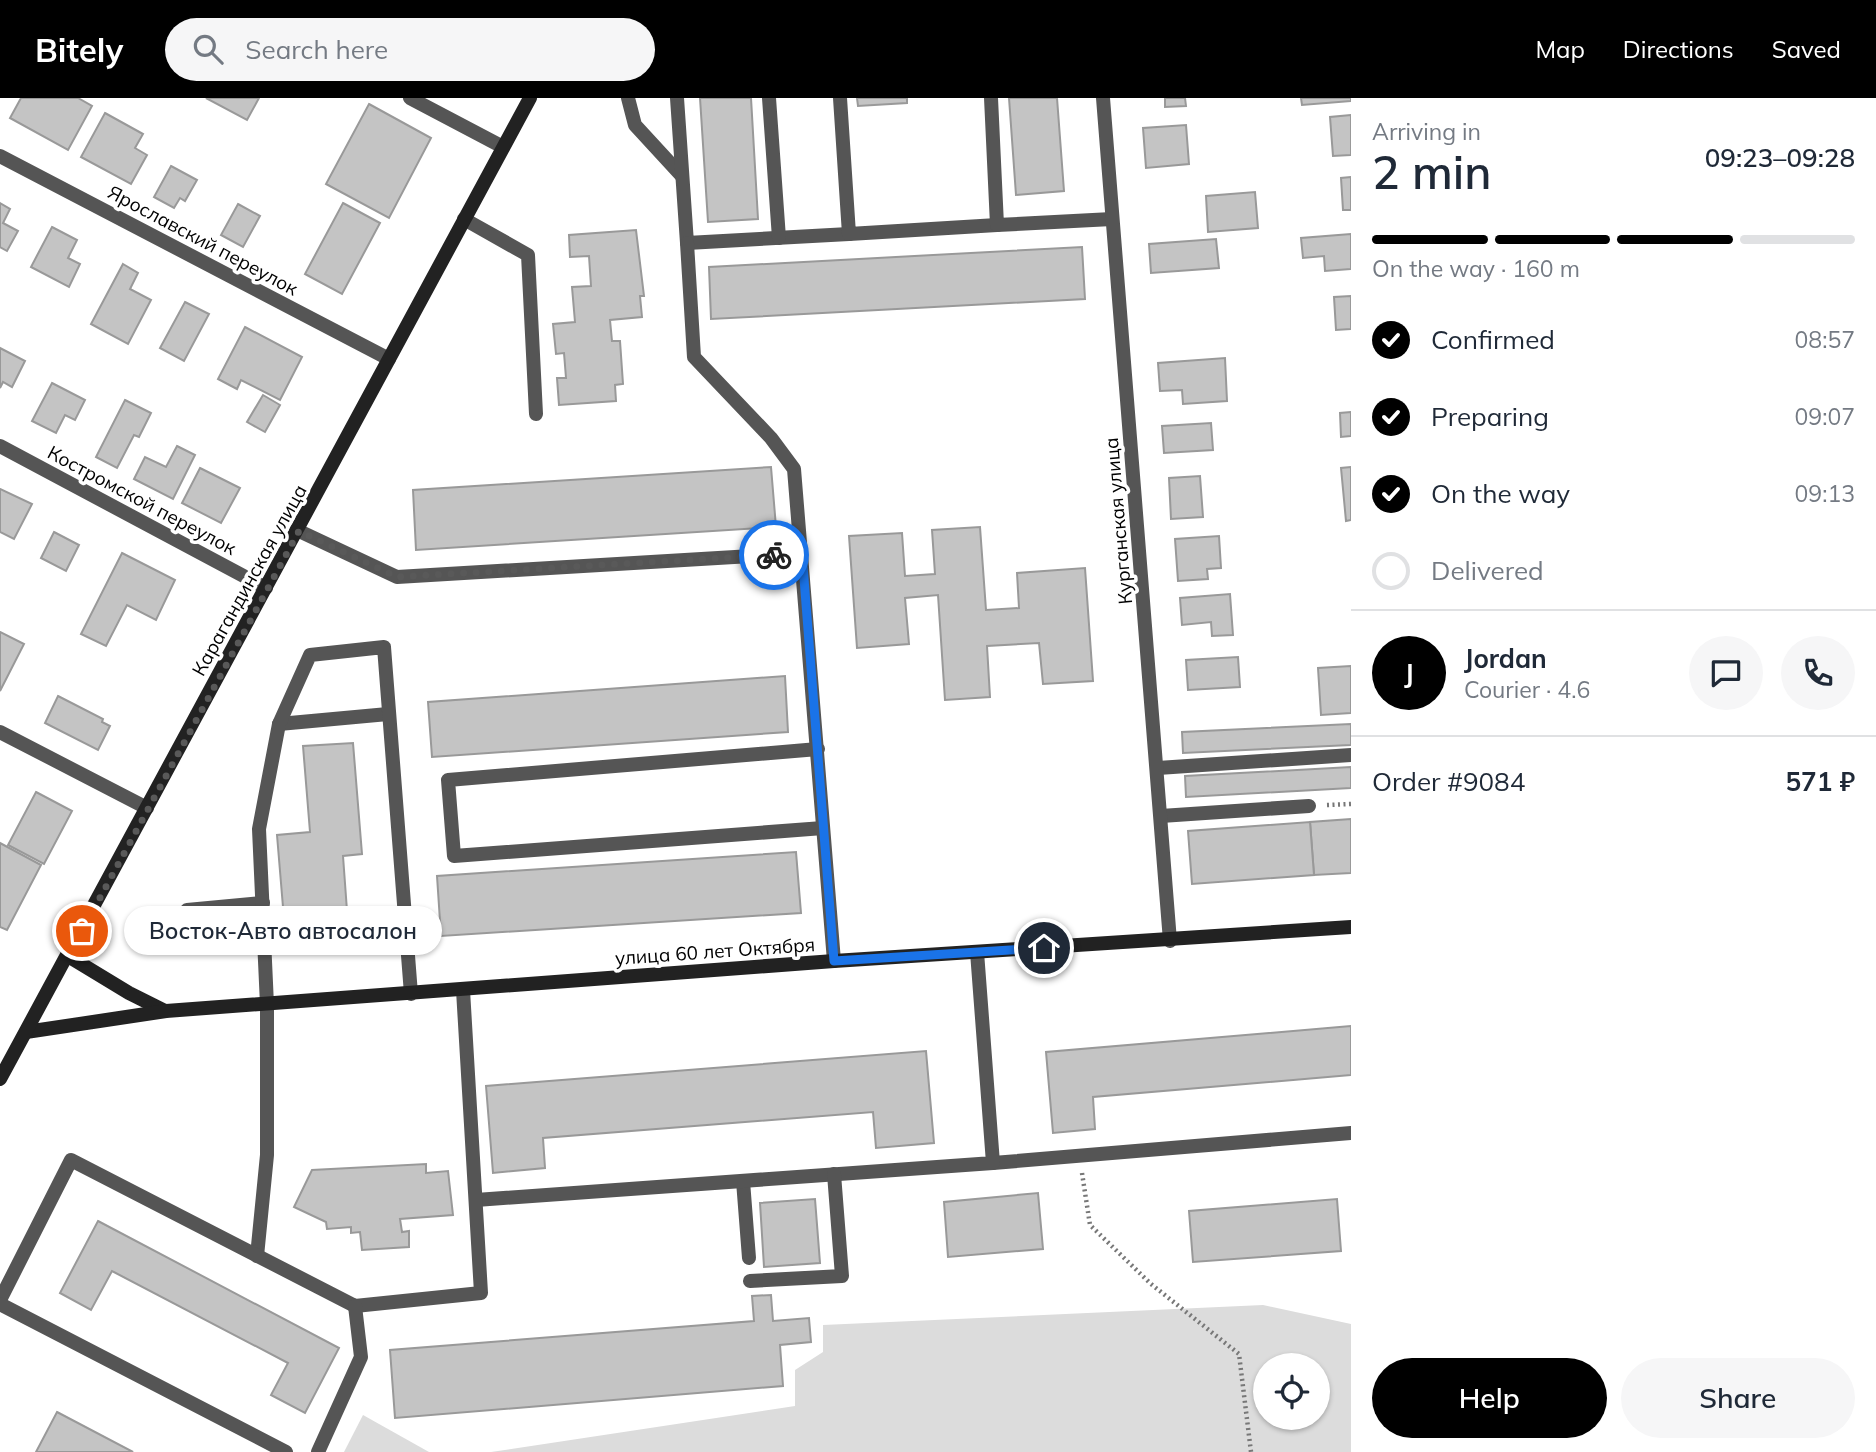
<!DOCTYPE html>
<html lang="en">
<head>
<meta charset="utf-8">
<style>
  body { margin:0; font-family:Mulish,sans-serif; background:#f6f6f7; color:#1f2937; height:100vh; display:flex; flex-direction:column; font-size:26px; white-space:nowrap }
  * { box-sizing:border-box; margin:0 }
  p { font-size:23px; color:#747a83 }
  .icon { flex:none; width:38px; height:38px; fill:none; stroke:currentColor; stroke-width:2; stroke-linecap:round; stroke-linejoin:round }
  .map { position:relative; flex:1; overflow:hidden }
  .details { display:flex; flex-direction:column; background:#fff; width:525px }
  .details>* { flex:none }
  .tools { position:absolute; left:1253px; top:1255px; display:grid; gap:14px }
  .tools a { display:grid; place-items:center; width:77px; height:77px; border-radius:50%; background:#fff; box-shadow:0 2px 5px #0004; font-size:35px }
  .pin { position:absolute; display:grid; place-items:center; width:60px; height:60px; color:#fff; margin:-30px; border:4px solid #fff; border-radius:50%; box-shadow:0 2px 7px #0007 }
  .courier { position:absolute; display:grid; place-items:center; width:70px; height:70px; margin:-35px; border:5px solid #1a73e8; border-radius:50%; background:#fff; color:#222; box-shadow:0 2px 9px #0007 }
  .bubble { position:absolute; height:49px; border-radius:24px; background:#fff; box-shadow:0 2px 5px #0004; font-size:23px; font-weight:600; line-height:49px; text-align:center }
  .overview em { font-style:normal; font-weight:600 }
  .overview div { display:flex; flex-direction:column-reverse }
  .overview { display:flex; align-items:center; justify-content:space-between; height:119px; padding:0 21px }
  h1 { font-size:46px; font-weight:600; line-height:52px }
  .bar { display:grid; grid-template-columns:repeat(4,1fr); gap:10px 7px; align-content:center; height:84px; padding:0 21px }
  .bar i { height:9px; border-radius:5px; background:#e0e1e3 }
  .bar .active { background:#000 }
  .bar p { grid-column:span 4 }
  .line { display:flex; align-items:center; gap:18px; padding:0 21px; border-top:2px solid #e0e1e3 }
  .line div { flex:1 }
  .round { display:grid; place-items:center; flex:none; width:74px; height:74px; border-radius:37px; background:#f6f6f7 }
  ol { padding:0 21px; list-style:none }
  li { display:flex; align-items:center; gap:21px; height:77px }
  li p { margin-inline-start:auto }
  li .icon { padding:7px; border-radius:50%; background:#000; color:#fff; stroke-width:4 }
  li:last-child { color:#747a83 }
  li i { width:38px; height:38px; border:4px solid #e0e1e3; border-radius:50% }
  .button { display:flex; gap:14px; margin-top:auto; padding:14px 21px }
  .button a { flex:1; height:80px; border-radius:42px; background:#000; color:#fff; font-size:28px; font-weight:600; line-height:80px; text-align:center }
  .button a+a { background:#f6f6f7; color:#1f2937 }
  header { display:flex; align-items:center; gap:42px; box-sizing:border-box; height:98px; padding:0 35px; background:#000; color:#fff }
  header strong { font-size:33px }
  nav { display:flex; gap:38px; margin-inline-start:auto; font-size:24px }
  .search { width:490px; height:63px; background:#f6f6f7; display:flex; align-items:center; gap:18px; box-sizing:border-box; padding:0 24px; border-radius:38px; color:#747a83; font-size:26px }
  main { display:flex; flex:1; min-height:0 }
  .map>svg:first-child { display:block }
</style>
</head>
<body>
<header>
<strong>Bitely</strong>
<div class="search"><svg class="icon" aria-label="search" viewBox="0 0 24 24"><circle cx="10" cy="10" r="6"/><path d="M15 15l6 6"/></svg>Search here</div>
<nav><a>Map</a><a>Directions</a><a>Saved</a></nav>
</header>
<main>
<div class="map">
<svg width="1351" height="1354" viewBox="0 0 1351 1354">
  <rect width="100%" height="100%" fill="#fff"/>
  <g fill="#dcdcdc" fill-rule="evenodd">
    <path d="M 1263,1207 L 1351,1226 L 1351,1354 L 491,1354 L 795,1308 L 795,1272 L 823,1254 L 823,1227 ZM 1318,1267 L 1318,1320 L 1265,1320 L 1265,1267 Z"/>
    <polygon points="363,1317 429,1354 344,1354"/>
  </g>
  <g fill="#c4c4c4" stroke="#999" stroke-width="2">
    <polygon points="21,0 78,0 92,8 68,52 10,20"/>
    <polygon points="206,0 259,0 247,22"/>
    <polygon points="700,0 751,0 758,121 708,124"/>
    <polygon points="857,0 907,0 907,5 858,8"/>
    <polygon points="1009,0 1057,0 1064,93 1016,97"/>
    <polygon points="1165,0 1185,0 1186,8 1165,9"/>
    <polygon points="1301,0 1351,0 1351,3 1302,7"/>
    <polygon points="369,6 431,40 389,120 326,86"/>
    <polygon points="105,15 143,36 135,50 147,57 131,86 81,59"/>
    <polygon points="1351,17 1351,57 1333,58 1330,19"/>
    <polygon points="1186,27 1189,66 1146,70 1143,30"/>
    <polygon points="171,68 197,82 185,103 180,100 174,110 154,99"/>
    <polygon points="1351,79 1351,112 1343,112 1341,80"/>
    <polygon points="1255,94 1258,130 1208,134 1206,98"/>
    <polygon points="0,105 10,111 3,125 18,133 7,153 0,149"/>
    <polygon points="343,105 380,125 342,196 305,176"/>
    <polygon points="238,106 260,118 243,149 221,137"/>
    <polygon points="52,129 77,142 68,160 80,166 69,189 31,169"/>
    <polygon points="636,132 644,198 640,198 642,219 610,222 612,243 620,243 623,286 615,287 616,303 559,307 557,280 566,280 564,255 556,256 553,226 575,224 572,189 591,188 589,158 570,159 569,137"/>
    <polygon points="1351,136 1351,171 1325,173 1324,158 1303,160 1301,140"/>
    <polygon points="1216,141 1219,170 1151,175 1149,146"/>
    <polygon points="1082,149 1085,201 711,221 709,169"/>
    <polygon points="123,166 138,175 130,191 151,202 128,246 91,226"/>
    <polygon points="1351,198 1351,231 1336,232 1334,199"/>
    <polygon points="185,204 209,216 184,263 160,250"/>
    <polygon points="245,229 302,259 280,302 241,282 237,291 218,281"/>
    <polygon points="0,250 25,263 12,289 3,284 0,290"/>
    <polygon points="1225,260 1227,303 1183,306 1182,292 1160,293 1158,265"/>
    <polygon points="52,285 85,302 75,322 65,317 56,335 32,323"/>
    <polygon points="263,297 280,307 265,334 247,324"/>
    <polygon points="125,302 151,315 139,339 134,337 117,370 96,359"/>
    <polygon points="1351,314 1351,338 1341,339 1340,315"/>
    <polygon points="1211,325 1213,352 1164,355 1162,328"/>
    <polygon points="177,348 195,357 173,401 134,381 145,359 166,369"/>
    <polygon points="771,369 776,429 416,452 413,392"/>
    <polygon points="1351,369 1351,422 1346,423 1341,370"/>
    <polygon points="200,370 240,390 221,425 182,405"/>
    <polygon points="1200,378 1203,419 1171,421 1169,380"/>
    <polygon points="0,391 32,406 14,441 0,434"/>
    <polygon points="980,429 986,512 1019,510 1017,475 1085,470 1093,583 1043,586 1039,545 987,548 990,599 945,602 938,497 905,500 909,546 857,550 849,438 902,435 905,478 935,476 932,432"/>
    <polygon points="54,434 79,447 66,473 41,460"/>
    <polygon points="1219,438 1221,470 1207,471 1208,481 1178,483 1175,441"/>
    <polygon points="122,455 175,482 156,522 127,507 106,548 81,536"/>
    <polygon points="1230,496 1233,537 1212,538 1211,524 1182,527 1180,500"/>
    <polygon points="0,534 24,546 0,593"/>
    <polygon points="1238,559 1240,589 1188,592 1186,562"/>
    <polygon points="1351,568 1351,615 1321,617 1318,570"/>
    <polygon points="785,578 788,634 432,659 428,604"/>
    <polygon points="58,598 103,621 102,624 110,628 98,652 45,625"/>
    <polygon points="1351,626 1351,647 1183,655 1182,634"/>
    <polygon points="353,645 362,756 343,758 349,840 286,845 277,737 310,734 303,648"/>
    <polygon points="1351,669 1351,690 1186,699 1185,678"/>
    <polygon points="36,694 72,713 44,766 8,747"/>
    <polygon points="1351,721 1351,775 1314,777 1310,724"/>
    <polygon points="1310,724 1314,777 1192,786 1188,733"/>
    <polygon points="0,745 41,767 7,832 0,829"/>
    <polygon points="796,754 801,815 441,838 437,778"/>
    <polygon points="1351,928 1351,977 1093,999 1095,1031 1053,1035 1046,954"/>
    <polygon points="926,953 934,1045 876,1050 873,1014 543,1040 545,1070 493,1075 486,988"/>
    <polygon points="426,1066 426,1075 448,1073 453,1117 400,1121 402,1134 409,1133 409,1149 362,1152 360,1134 351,1135 351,1129 327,1131 326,1124 294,1109 312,1072"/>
    <polygon points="1038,1095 1043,1151 948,1159 944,1104"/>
    <polygon points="815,1101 820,1165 764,1169 760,1105"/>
    <polygon points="1337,1101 1341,1153 1193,1164 1189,1113"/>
    <polygon points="98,1123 339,1250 305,1315 271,1297 288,1265 112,1173 91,1212 60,1195"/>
    <polygon points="771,1197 773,1223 809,1220 811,1244 780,1247 783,1288 395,1320 390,1252 754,1223 752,1198"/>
    <polygon points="57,1314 133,1354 36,1354"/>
  </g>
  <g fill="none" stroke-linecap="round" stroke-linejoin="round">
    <g stroke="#777" stroke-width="4.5" stroke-dasharray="2 3.5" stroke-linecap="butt">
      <polyline points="1327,707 1351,706"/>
      <polyline points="1082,1075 1090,1127 1151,1186 1239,1256 1251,1354"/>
    </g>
    <g stroke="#555" stroke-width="14">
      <polyline points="628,0 635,27 681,77"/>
      <polyline points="677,0 687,145 849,136"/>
      <polyline points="769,0 779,140"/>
      <polyline points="840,0 849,136 997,127"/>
      <polyline points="991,0 997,127 1112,121"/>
      <polyline points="464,121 528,157 536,316"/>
      <polyline points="687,145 694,259 771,340 794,371 834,863"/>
      <polyline points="299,433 397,479 801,455"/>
      <polyline points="279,626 388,616"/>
      <polyline points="818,651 448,682 454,758 823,730"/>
      <polyline points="1158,670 1351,657"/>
      <polyline points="1161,718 1309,708"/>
      <polyline points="187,812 263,805"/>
      <polyline points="993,1065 1351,1035"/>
      <polyline points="743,1083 749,1160"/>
      <polyline points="476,1102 993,1065 977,854"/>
      <polyline points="257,1158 267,1057 267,907 259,731 279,626 310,557 384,549 411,896"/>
      <polyline points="750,1183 842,1178 834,1076"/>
      <polyline points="0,1202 71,1062 355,1208 481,1195 463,892"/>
      <polyline points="0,1206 286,1354"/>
      <polyline points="318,1354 361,1259 355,1208"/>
    </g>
    <g stroke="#555" stroke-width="14">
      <polyline points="410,0 503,49"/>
      <polyline points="1103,0 1170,843"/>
      <polyline points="0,58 389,261"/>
      <polyline points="0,348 266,490"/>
      <polyline points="0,634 147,710"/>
    </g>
    <g stroke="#222" stroke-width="14">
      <polyline points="68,858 129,895 165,913"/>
      <polyline points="26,934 166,913 834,863 1351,829"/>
      <polyline points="0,981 530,0"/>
    </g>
  </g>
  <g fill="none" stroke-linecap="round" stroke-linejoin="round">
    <polyline stroke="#595959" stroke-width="7" stroke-dasharray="0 12.6" points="82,833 299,433 397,479 774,457"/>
    <polyline stroke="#1a73e8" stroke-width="9" points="774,457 802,455 834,863 1044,850"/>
  </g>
  <g text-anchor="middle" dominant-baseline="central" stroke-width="7" stroke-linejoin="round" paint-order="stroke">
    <g font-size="19" fill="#000" stroke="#fff">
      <text transform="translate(203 142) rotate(28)">Ярославский переулок</text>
      <text transform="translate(142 402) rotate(28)">Костромской переулок</text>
      <text transform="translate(1118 423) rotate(-95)">Курганская улица</text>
      <text transform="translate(249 482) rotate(-61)">Карагандинская улица</text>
      <text transform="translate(715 853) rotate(-4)">улица 60 лет Октября</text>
    </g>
  </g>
</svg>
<div class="tools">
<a><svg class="icon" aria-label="locate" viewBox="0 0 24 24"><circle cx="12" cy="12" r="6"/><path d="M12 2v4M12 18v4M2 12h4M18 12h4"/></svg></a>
</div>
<div class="pin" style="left:82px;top:833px;background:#ea580c"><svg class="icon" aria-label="bag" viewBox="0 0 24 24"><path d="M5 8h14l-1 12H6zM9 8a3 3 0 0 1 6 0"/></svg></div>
<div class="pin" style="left:1044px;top:850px;background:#1f2937"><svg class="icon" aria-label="home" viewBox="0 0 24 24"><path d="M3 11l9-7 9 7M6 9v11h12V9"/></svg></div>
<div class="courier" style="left:774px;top:457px"><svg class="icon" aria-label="bike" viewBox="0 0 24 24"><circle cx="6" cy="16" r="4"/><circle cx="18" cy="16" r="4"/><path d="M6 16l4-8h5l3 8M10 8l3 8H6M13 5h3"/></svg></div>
<div class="bubble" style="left:124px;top:808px;width:318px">Восток-Авто автосалон</div>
</div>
<section class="details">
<div class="overview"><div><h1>2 min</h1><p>Arriving in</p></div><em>09:23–09:28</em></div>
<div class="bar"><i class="active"></i><i class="active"></i><i class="active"></i><i></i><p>On the way · 160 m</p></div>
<ol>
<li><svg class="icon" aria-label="check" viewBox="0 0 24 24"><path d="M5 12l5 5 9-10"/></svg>Confirmed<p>08:57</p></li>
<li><svg class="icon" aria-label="check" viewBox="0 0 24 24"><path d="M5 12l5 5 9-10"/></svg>Preparing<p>09:07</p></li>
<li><svg class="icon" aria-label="check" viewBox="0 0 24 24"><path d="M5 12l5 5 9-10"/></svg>On the way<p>09:13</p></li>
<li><i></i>Delivered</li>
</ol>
<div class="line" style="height:126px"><b class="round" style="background:#000;color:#fff">J</b><div><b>Jordan</b><p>Courier · 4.6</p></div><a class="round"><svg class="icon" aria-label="chat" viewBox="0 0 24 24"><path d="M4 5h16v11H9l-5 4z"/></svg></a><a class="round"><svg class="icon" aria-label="phone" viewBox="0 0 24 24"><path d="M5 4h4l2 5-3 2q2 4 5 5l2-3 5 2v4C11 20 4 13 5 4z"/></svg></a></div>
<div class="line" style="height:91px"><div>Order #9084</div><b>571 ₽</b></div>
<div class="button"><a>Help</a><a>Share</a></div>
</section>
</main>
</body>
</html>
